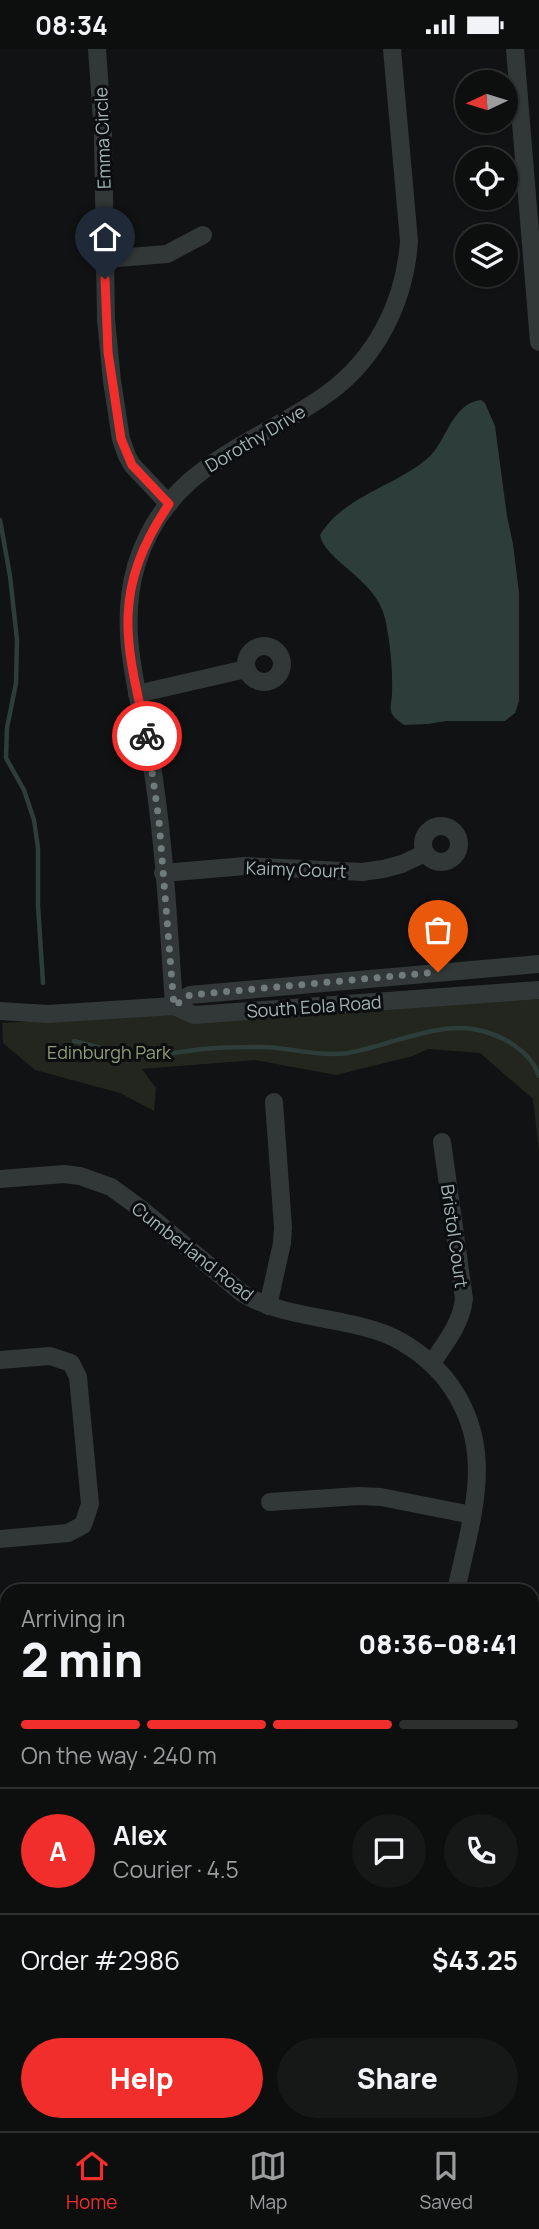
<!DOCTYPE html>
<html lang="en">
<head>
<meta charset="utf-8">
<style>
  body { margin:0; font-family:Manrope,sans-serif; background:#161717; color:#f1f3f6; height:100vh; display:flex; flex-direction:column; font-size:26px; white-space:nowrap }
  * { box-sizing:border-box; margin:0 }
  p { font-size:23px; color:#9a9c9e }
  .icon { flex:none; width:38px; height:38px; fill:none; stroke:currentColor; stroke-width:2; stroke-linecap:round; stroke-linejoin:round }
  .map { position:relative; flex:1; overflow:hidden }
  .side { position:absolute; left:0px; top:1535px; width:539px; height:548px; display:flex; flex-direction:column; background:#0d0e0e; border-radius:21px 21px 0 0; box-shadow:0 2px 5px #0004,0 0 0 2px #2d2e2e }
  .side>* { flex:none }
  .needle { width:46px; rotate:266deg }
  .controls { position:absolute; left:455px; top:21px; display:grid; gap:14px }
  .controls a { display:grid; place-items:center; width:63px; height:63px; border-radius:50%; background:#0d0e0e; box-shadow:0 2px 5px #0004,0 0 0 2px #2d2e2e; font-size:35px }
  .pin { position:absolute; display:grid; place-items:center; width:60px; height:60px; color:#fff; margin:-72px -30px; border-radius:50% 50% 50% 0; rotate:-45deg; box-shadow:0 0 7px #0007 }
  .pin .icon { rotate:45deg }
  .courier { position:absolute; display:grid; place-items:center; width:70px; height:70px; margin:-35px; border:5px solid #f12e2b; border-radius:50%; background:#fff; color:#222; box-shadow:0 2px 9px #0007 }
  .overview em { font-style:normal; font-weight:800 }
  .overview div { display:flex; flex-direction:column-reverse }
  .overview { display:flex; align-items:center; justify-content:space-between; height:119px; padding:0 21px }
  h1 { font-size:46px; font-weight:800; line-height:52px }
  .bar { display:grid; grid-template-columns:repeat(4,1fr); gap:10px 7px; align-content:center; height:84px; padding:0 21px }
  .bar i { height:9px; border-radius:5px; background:#2d2e2e }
  .bar .active { background:#f12e2b }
  .bar p { grid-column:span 4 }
  .line { display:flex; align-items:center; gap:18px; padding:0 21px; border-top:2px solid #2d2e2e }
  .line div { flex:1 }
  .round { display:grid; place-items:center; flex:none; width:74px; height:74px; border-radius:37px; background:#161717 }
  .cta { display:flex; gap:14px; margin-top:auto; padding:14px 21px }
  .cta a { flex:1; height:80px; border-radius:42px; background:#f12e2b; color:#fff; font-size:28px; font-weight:800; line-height:80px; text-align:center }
  .cta a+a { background:#161717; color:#f1f3f6 }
  .status { display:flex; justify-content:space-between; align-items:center; height:49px; padding:0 35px; background:#0d0e0e; direction:ltr }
  .status svg { height:19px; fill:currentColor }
  .dock { display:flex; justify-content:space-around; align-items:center; height:98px; border-top:2px solid #2d2e2e; background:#0d0e0e; font-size:19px; color:#9a9c9e }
  .dock a { display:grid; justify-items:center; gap:4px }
  .dock .active { color:#f12e2b }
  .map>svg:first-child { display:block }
</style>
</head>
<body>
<div class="status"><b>08:34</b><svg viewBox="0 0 49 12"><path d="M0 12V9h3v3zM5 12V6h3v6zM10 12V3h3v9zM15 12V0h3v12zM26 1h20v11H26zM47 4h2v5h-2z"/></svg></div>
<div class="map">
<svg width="539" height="2082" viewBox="0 0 539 2082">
  <rect width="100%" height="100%" fill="#111213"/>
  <g fill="#22261e">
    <polygon points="539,942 539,1102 533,1050 480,1004 428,1000 413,1007 336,1026 255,1011 142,1020 156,1039 154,1062 120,1044 35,1021 3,994 2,974"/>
    <polygon points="539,1591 539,2022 532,2022 532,1611 536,1605"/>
  </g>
  <path fill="#2d3d3a" d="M 481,351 L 485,354 L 495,377 L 507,467 L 513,495 L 519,544 L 519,652 L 515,664 L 505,672 L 446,672 L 428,675 L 404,676 C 400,673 395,670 392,665 C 389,658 392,652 392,644 C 393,621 390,592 385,569 C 376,530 325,512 320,486 C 345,445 399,437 431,406 C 447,389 453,354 481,351 Z"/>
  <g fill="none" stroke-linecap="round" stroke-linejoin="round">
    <g stroke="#2d3d3a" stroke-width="4.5">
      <polyline points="0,471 10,527 17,591 16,634 7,679 6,709 24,741 34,771 38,799 38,856 43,934"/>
      <path d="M 74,992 C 91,996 109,1002 126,1005 C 149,1008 172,1004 195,1001 C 217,998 241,998 264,998 C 291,999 320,1008 348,1004 C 389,997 437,972 478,981 C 502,986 531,1002 539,1027"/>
      <polyline points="532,1702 539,1670"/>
    </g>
    <g stroke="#323738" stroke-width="18">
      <polyline points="97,0 103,86 106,270 112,332 121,390 127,407 132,416 169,455"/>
      <polyline points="515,0 539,293"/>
      <polyline points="105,210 167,205 203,186"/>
      <circle cx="264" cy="615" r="18"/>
      <polyline points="137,645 246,620"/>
      <circle cx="441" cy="795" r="18"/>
      <polyline points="163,824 245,817 362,823 383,820 402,815 425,804"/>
      <path d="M 174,957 C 169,882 165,805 154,730 C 144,659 115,589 136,517 C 167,415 251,399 327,345 C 377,309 405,252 409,192 L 392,0"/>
      <polyline points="174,957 190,946 539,915"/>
      <polyline points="0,962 48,965 174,957 194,966 539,941"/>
      <path d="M 0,1130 L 64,1125 L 80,1127 L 111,1138 L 141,1160 L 242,1244 C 281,1268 330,1267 374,1281 C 401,1289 426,1307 444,1328 C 499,1396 472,1465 456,1542"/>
      <polyline points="268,1257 282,1194 283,1178 274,1053"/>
      <polyline points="0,1311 50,1307 71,1314 78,1328 90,1455 83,1476 68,1484 0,1490"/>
      <path d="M 432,1314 C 446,1293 461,1275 464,1250 L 442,1093"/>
      <polyline points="270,1453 359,1447 381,1448 472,1466"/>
      <polyline points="0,1825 7,1824"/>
      <polyline points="532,1917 539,1884"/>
      <polyline points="0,1992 7,1992"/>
      <polyline points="139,2076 139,2082"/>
      <polyline points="497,2082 498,2076"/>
    </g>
  </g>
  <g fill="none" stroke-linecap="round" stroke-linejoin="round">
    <polyline stroke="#707b7c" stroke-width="7" stroke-dasharray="0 12.6" points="147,687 159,772 174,957 190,946 438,923"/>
    <path stroke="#f12e2b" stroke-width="9" d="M 105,230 L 108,303 L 121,390 L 132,416 L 169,455 C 111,542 125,592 147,687"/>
  </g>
  <g text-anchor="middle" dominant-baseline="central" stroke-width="6" stroke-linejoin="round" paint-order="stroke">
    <g font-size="18" fill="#a3b3b4" stroke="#0c0d0e">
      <text transform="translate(102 89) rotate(-92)">Emma Circle</text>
      <text transform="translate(255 389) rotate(-31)">Dorothy Drive</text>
      <text transform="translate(296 820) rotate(2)">Kaimy Court</text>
      <text transform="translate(314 957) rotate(-4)">South Eola Road</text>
      <text transform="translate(455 1187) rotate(82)">Bristol Court</text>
      <text transform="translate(193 1202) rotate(38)">Cumberland Road</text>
    </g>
    <g font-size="18" fill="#909f79" stroke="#0c0d0e">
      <text x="109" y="1003">Edinburgh Park</text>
    </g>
  </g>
</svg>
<div class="controls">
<a><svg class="needle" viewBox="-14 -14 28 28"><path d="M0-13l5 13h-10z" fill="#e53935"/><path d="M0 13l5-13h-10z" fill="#9a9c9e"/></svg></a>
<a><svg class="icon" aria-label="locate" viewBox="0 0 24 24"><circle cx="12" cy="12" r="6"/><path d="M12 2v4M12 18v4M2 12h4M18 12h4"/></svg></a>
<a><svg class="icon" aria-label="layers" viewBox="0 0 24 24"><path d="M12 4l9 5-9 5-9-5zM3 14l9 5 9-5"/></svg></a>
</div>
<div class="pin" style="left:438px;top:923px;background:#ea580c"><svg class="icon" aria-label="bag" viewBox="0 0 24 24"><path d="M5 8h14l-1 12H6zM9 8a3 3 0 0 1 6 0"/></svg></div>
<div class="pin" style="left:105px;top:230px;background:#1f2937"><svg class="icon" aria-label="home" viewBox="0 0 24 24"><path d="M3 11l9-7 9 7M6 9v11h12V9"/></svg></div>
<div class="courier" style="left:147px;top:687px"><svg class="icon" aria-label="bike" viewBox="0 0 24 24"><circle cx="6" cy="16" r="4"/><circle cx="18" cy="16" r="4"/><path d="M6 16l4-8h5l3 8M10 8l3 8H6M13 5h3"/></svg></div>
<section class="side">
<div class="overview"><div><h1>2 min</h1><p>Arriving in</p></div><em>08:36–08:41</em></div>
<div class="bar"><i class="active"></i><i class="active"></i><i class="active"></i><i></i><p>On the way · 240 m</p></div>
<div class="line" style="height:126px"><b class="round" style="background:#f12e2b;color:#fff">A</b><div><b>Alex</b><p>Courier · 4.5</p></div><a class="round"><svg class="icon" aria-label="chat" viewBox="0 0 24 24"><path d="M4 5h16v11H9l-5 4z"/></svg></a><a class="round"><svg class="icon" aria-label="phone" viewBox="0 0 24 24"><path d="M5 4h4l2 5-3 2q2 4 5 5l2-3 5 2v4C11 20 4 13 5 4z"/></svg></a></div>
<div class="line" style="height:91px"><div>Order #2986</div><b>$43.25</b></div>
<div class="cta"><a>Help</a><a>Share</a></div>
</section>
</div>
<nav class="dock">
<a class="active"><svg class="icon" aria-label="home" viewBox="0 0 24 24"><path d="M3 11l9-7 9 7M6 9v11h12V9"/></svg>Home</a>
<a><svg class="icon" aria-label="map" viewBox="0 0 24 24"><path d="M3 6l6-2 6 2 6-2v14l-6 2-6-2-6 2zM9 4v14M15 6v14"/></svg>Map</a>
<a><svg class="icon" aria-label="saved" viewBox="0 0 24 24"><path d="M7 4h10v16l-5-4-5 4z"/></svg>Saved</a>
</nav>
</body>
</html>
